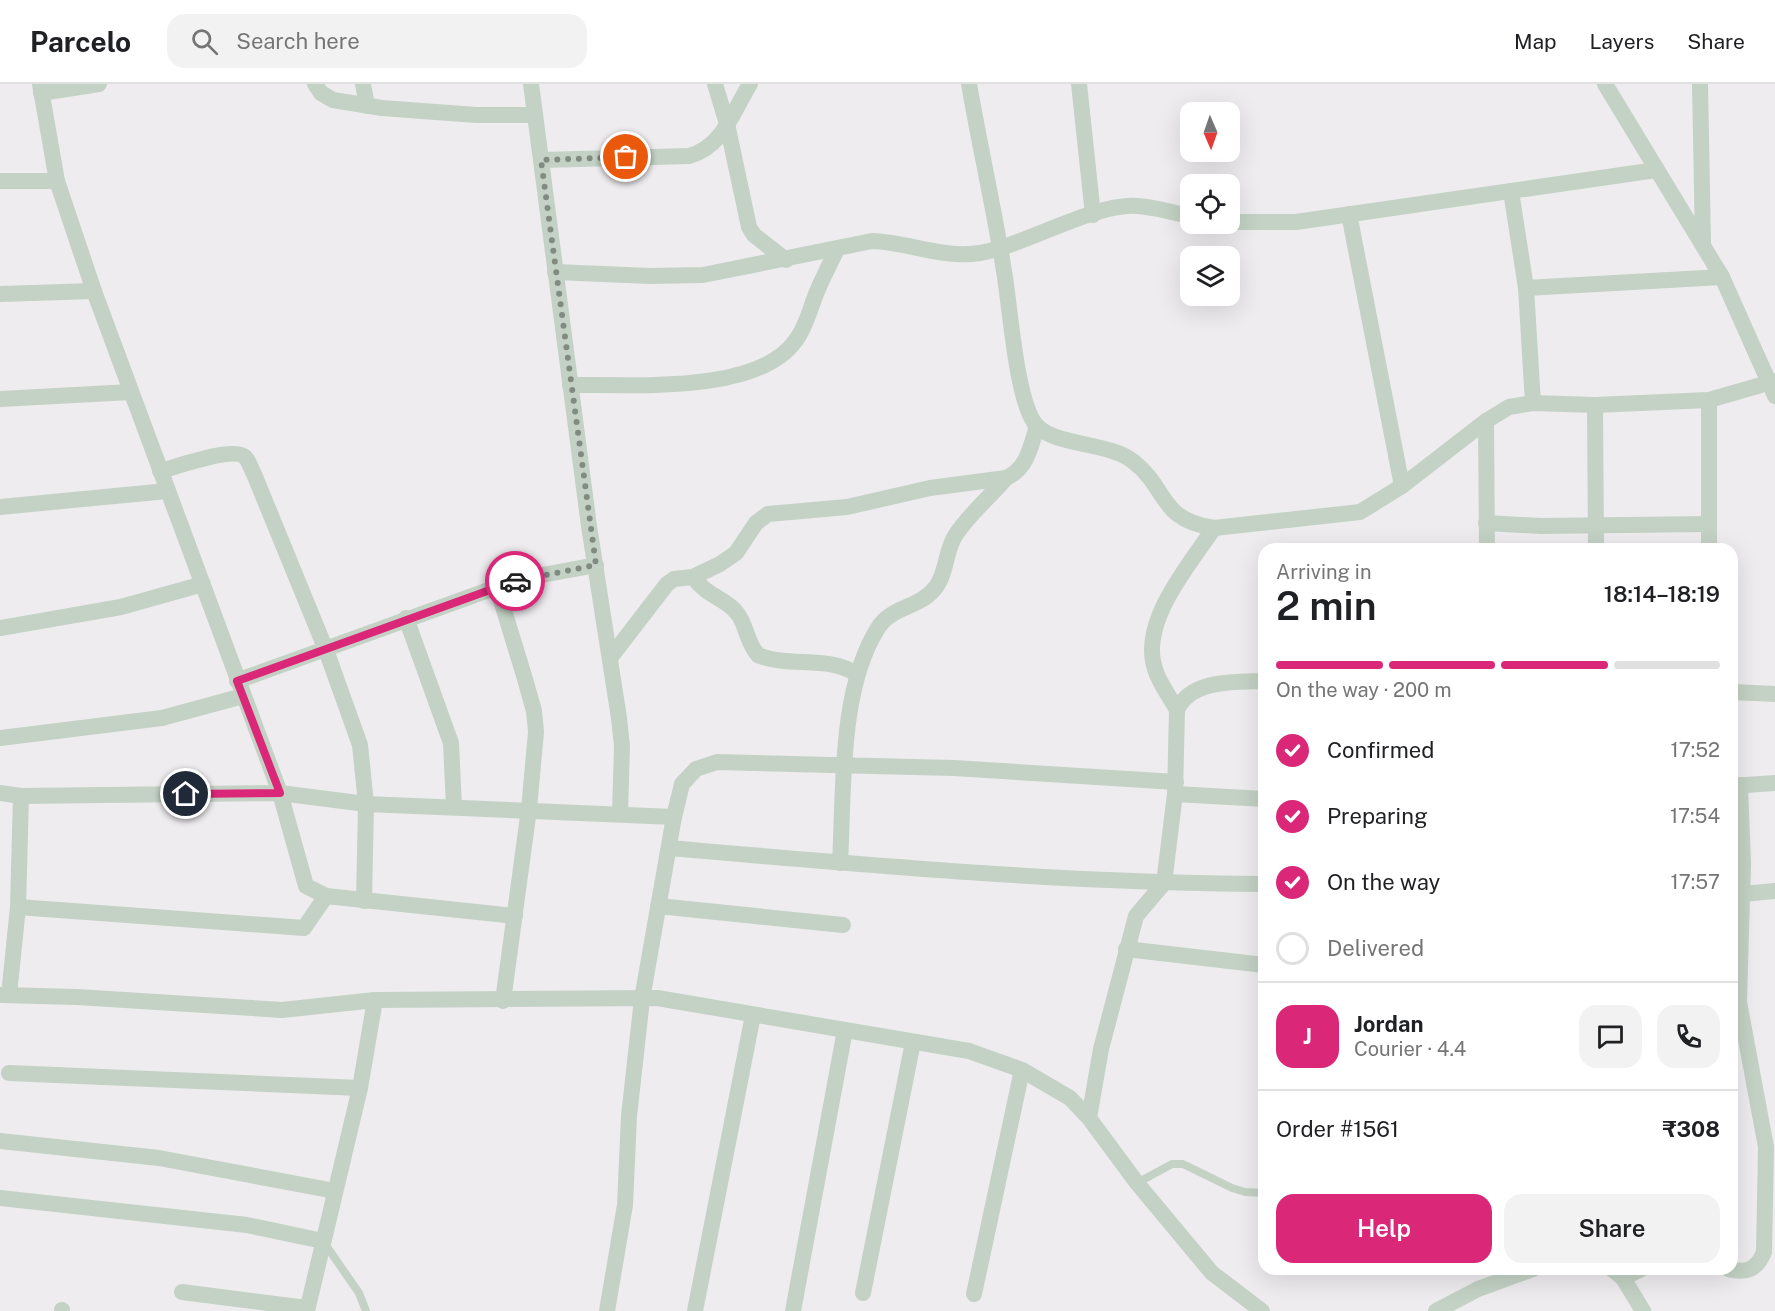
<!DOCTYPE html>
<html lang="en">
<head>
<meta charset="utf-8">
<style>
  body { margin:0; font-family:"Public Sans",sans-serif; background:#f2f2f2; color:#202124; height:100vh; display:flex; flex-direction:column; font-size:22px; white-space:nowrap }
  * { box-sizing:border-box; margin:0 }
  p { font-size:20px; color:#757577 }
  .icon { flex:none; width:33px; height:33px; fill:none; stroke:currentColor; stroke-width:2; stroke-linecap:round; stroke-linejoin:round }
  .map { position:relative; flex:1; overflow:hidden }
  .sheet { position:absolute; left:1258px; top:459px; width:480px; height:732px; display:flex; flex-direction:column; background:#fff; border-radius:18px; box-shadow:0 6px 24px #0002 }
  .sheet>* { flex:none }
  .needle { width:39px; rotate:178deg }
  .fabs { position:absolute; left:1180px; top:18px; display:grid; gap:12px }
  .fabs a { display:grid; place-items:center; width:60px; height:60px; border-radius:12px; background:#fff; box-shadow:0 6px 24px #0002; font-size:30px }
  .pin { position:absolute; display:grid; place-items:center; width:51px; height:51px; color:#fff; margin:-26px; border:3px solid #fff; border-radius:50%; box-shadow:0 2px 6px #0007 }
  .courier { position:absolute; display:grid; place-items:center; width:60px; height:60px; margin:-30px; border:4px solid #db2777; border-radius:50%; background:#fff; color:#222; box-shadow:0 2px 8px #0007 }
  .headline em { font-style:normal; font-weight:600 }
  .headline div { display:flex; flex-direction:column-reverse }
  .headline { display:flex; align-items:center; justify-content:space-between; height:102px; padding:0 18px }
  h1 { font-size:39px; font-weight:600; line-height:45px }
  .bar { display:grid; grid-template-columns:repeat(4,1fr); gap:9px 6px; align-content:center; height:72px; padding:0 18px }
  .bar i { height:8px; border-radius:4px; background:#e0e0e0 }
  .bar .selected { background:#db2777 }
  .bar p { grid-column:span 4 }
  .line { display:flex; align-items:center; gap:15px; padding:0 18px; border-top:2px solid #e0e0e0 }
  .line div { flex:1 }
  .round { display:grid; place-items:center; flex:none; width:63px; height:63px; border-radius:18px; background:#f2f2f2 }
  ol { padding:0 18px; list-style:none }
  li { display:flex; align-items:center; gap:18px; height:66px }
  li p { margin-inline-start:auto }
  li .icon { padding:6px; border-radius:50%; background:#db2777; color:#fff; stroke-width:4 }
  li:last-child { color:#757577 }
  li i { width:33px; height:33px; border:3px solid #e0e0e0; border-radius:50% }
  .primary-button { display:flex; gap:12px; margin-top:auto; padding:12px 18px }
  .primary-button a { flex:1; height:69px; border-radius:18px; background:#db2777; color:#fff; font-size:24px; font-weight:600; line-height:69px; text-align:center }
  .primary-button a+a { background:#f2f2f2; color:#202124 }
  header { display:flex; align-items:center; gap:36px; box-sizing:border-box; height:84px; padding:0 30px; background:#fff; border-bottom:2px solid #e0e0e0 }
  header strong { font-size:28px }
  nav { display:flex; gap:33px; margin-inline-start:auto; font-size:21px }
  .search { width:420px; height:54px; background:#f2f2f2; display:flex; align-items:center; gap:15px; box-sizing:border-box; padding:0 21px; border-radius:18px; color:#757577; font-size:22px }
  .map>svg:first-child { display:block }
</style>
</head>
<body>
<header>
<strong>Parcelo</strong>
<div class="search"><svg class="icon" aria-label="search" viewBox="0 0 24 24"><circle cx="10" cy="10" r="6"/><path d="M15 15l6 6"/></svg>Search here</div>
<nav><a>Map</a><a>Layers</a><a>Share</a></nav>
</header>
<div class="map">
<svg width="1775" height="1227" viewBox="0 0 1775 1227">
  <rect width="100%" height="100%" fill="#eeecef"/>
  <g fill="none" stroke-linecap="round" stroke-linejoin="round">
    <g stroke="#c3d2c5" stroke-width="8">
      <polyline points="1137,1099 1172,1080 1183,1080 1232,1104 1245,1108 1264,1109"/>
      <polyline points="323,1157 359,1209 366,1227"/>
    </g>
    <g stroke="#c3d2c5" stroke-width="16">
      <polyline points="40,0 57,97 94,207 280,709 306,802 326,812 515,832"/>
      <polyline points="315,0 321,9 333,16 382,24 476,31 535,31"/>
      <polyline points="363,0 367,22"/>
      <polyline points="531,0 589,442 619,634 622,662 620,730"/>
      <polyline points="715,0 727,40 749,143 754,151 786,176"/>
      <path d="M 969,0 C 980,63 994,125 1004,187 C 1010,220 1016,320 1037,342 C 1056,362 1110,358 1134,378 C 1168,405 1159,436 1214,444 L 1360,428 L 1402,402 L 1486,337 L 1509,323 L 1533,319 L 1595,321 L 1709,316 L 1775,297"/>
      <polyline points="1079,0 1093,131"/>
      <polyline points="1605,0 1722,193 1775,312"/>
      <polyline points="1700,0 1703,158"/>
      <polyline points="41,9 99,0"/>
      <path d="M 541,76 L 689,72 C 723,63 733,27 750,0"/>
      <polyline points="0,97 57,97"/>
      <polyline points="1511,107 1526,204 1533,319"/>
      <polyline points="1349,130 1402,402"/>
      <polyline points="1230,138 1296,138 1656,86"/>
      <path d="M 555,188 L 650,192 L 703,191 L 872,157 C 908,158 943,175 980,169 C 1026,161 1094,119 1137,122 C 1155,123 1173,129 1191,132"/>
      <polyline points="1526,204 1722,193"/>
      <polyline points="0,210 94,207"/>
      <path d="M 570,301 C 631,300 758,311 796,256 C 806,243 810,225 816,210 C 822,195 830,180 837,165"/>
      <polyline points="0,315 131,308"/>
      <polyline points="1595,321 1596,465"/>
      <polyline points="1486,337 1487,465"/>
      <path d="M 160,387 C 176,383 233,362 245,373 C 249,377 251,385 254,390 L 326,566 L 360,661 L 366,720 L 364,817"/>
      <polyline points="0,423 167,407"/>
      <polyline points="1486,439 1541,442 1709,440"/>
      <polyline points="1709,465 1709,316"/>
      <path d="M 693,493 C 707,513 726,514 737,529 C 747,541 746,558 758,571 C 789,584 829,571 856,590"/>
      <polyline points="497,503 525,595 534,627 536,648 529,725 503,917"/>
      <polyline points="406,534 451,659 454,723"/>
      <polyline points="0,544 121,523 203,500"/>
      <path d="M 610,574 L 667,500 L 674,495 L 693,493 L 720,480 L 736,469 L 756,439 L 768,430 L 847,423 L 930,404 L 1006,394 C 1027,385 1031,362 1037,342"/>
      <polyline points="237,597 497,503 521,495 596,481"/>
      <polyline points="1732,608 1775,610"/>
      <path d="M 1177,626 C 1170,613 1159,599 1155,585 C 1139,538 1190,480 1214,444"/>
      <polyline points="0,654 162,634 243,612"/>
      <polyline points="1732,702 1775,699"/>
      <polyline points="0,709 21,712 280,709 366,720 674,733"/>
      <polyline points="1175,710 1264,715"/>
      <path d="M 669,764 C 867,781 1066,799 1264,800"/>
      <path d="M 840,779 C 844,707 839,605 878,544 C 891,522 921,524 936,503 C 947,488 945,468 955,452 C 968,431 990,413 1006,394"/>
      <polyline points="1742,810 1775,807"/>
      <polyline points="658,822 843,841"/>
      <polyline points="18,823 304,844 326,812"/>
      <polyline points="1126,865 1264,881"/>
      <polyline points="0,911 77,913 282,926 375,916 657,914 969,967 1022,986 1070,1014 1089,1034 1137,1099 1212,1189 1262,1227"/>
      <polyline points="9,911 18,823 21,712"/>
      <polyline points="9,989 360,1004"/>
      <path d="M 1089,1034 L 1101,965 L 1136,832 L 1164,799 L 1175,710 L 1177,626 C 1191,595 1235,598 1264,597"/>
      <polyline points="0,1057 159,1074 335,1107"/>
      <polyline points="0,1114 247,1141 323,1157"/>
      <polyline points="1612,1185 1623,1194 1643,1227"/>
      <path d="M 1728,1185 C 1747,1190 1757,1185 1764,1168 L 1766,1063 L 1739,918 L 1743,780 L 1740,701"/>
      <polyline points="1623,1194 1641,1185"/>
      <polyline points="182,1208 307,1224"/>
      <polyline points="863,1209 913,958"/>
      <polyline points="974,1210 1022,986"/>
      <polyline points="62,1227 62,1226"/>
      <polyline points="307,1227 360,1004 375,916"/>
      <polyline points="607,1227 625,1121 629,1032 642,915 674,733 682,700 696,685 717,678 954,684 1176,698"/>
      <polyline points="695,1227 753,931"/>
      <polyline points="793,1227 845,946"/>
      <polyline points="1436,1227 1478,1205 1533,1185"/>
    </g>
  </g>
  <g fill="none" stroke-linecap="round" stroke-linejoin="round">
    <polyline stroke="#818b82" stroke-width="6" stroke-dasharray="0 10.8" points="515,497 596,481 541,76 626,73"/>
    <polyline stroke="#db2777" stroke-width="8" points="186,710 280,709 237,597 515,497"/>
  </g>
</svg>
<div class="fabs">
<a><svg class="needle" viewBox="-14 -14 28 28"><path d="M0-13l5 13h-10z" fill="#e53935"/><path d="M0 13l5-13h-10z" fill="#757577"/></svg></a>
<a><svg class="icon" aria-label="locate" viewBox="0 0 24 24"><circle cx="12" cy="12" r="6"/><path d="M12 2v4M12 18v4M2 12h4M18 12h4"/></svg></a>
<a><svg class="icon" aria-label="layers" viewBox="0 0 24 24"><path d="M12 4l9 5-9 5-9-5zM3 14l9 5 9-5"/></svg></a>
</div>
<div class="pin" style="left:626px;top:73px;background:#ea580c"><svg class="icon" aria-label="bag" viewBox="0 0 24 24"><path d="M5 8h14l-1 12H6zM9 8a3 3 0 0 1 6 0"/></svg></div>
<div class="pin" style="left:186px;top:710px;background:#1f2937"><svg class="icon" aria-label="home" viewBox="0 0 24 24"><path d="M3 11l9-7 9 7M6 9v11h12V9"/></svg></div>
<div class="courier" style="left:515px;top:497px"><svg class="icon" aria-label="car" viewBox="0 0 24 24"><path d="M5 17H2v-5l4-1 3-4h7l3 4 3 1v5h-3M9 17h6M6 11h13"/><circle cx="7" cy="17" r="2"/><circle cx="17" cy="17" r="2"/></svg></div>
<section class="sheet">
<div class="headline"><div><h1>2 min</h1><p>Arriving in</p></div><em>18:14–18:19</em></div>
<div class="bar"><i class="selected"></i><i class="selected"></i><i class="selected"></i><i></i><p>On the way · 200 m</p></div>
<ol>
<li><svg class="icon" aria-label="check" viewBox="0 0 24 24"><path d="M5 12l5 5 9-10"/></svg>Confirmed<p>17:52</p></li>
<li><svg class="icon" aria-label="check" viewBox="0 0 24 24"><path d="M5 12l5 5 9-10"/></svg>Preparing<p>17:54</p></li>
<li><svg class="icon" aria-label="check" viewBox="0 0 24 24"><path d="M5 12l5 5 9-10"/></svg>On the way<p>17:57</p></li>
<li><i></i>Delivered</li>
</ol>
<div class="line" style="height:108px"><b class="round" style="background:#db2777;color:#fff">J</b><div><b>Jordan</b><p>Courier · 4.4</p></div><a class="round"><svg class="icon" aria-label="chat" viewBox="0 0 24 24"><path d="M4 5h16v11H9l-5 4z"/></svg></a><a class="round"><svg class="icon" aria-label="phone" viewBox="0 0 24 24"><path d="M5 4h4l2 5-3 2q2 4 5 5l2-3 5 2v4C11 20 4 13 5 4z"/></svg></a></div>
<div class="line" style="height:78px"><div>Order #1561</div><b>₹308</b></div>
<div class="primary-button"><a>Help</a><a>Share</a></div>
</section>
</div>
</body>
</html>
